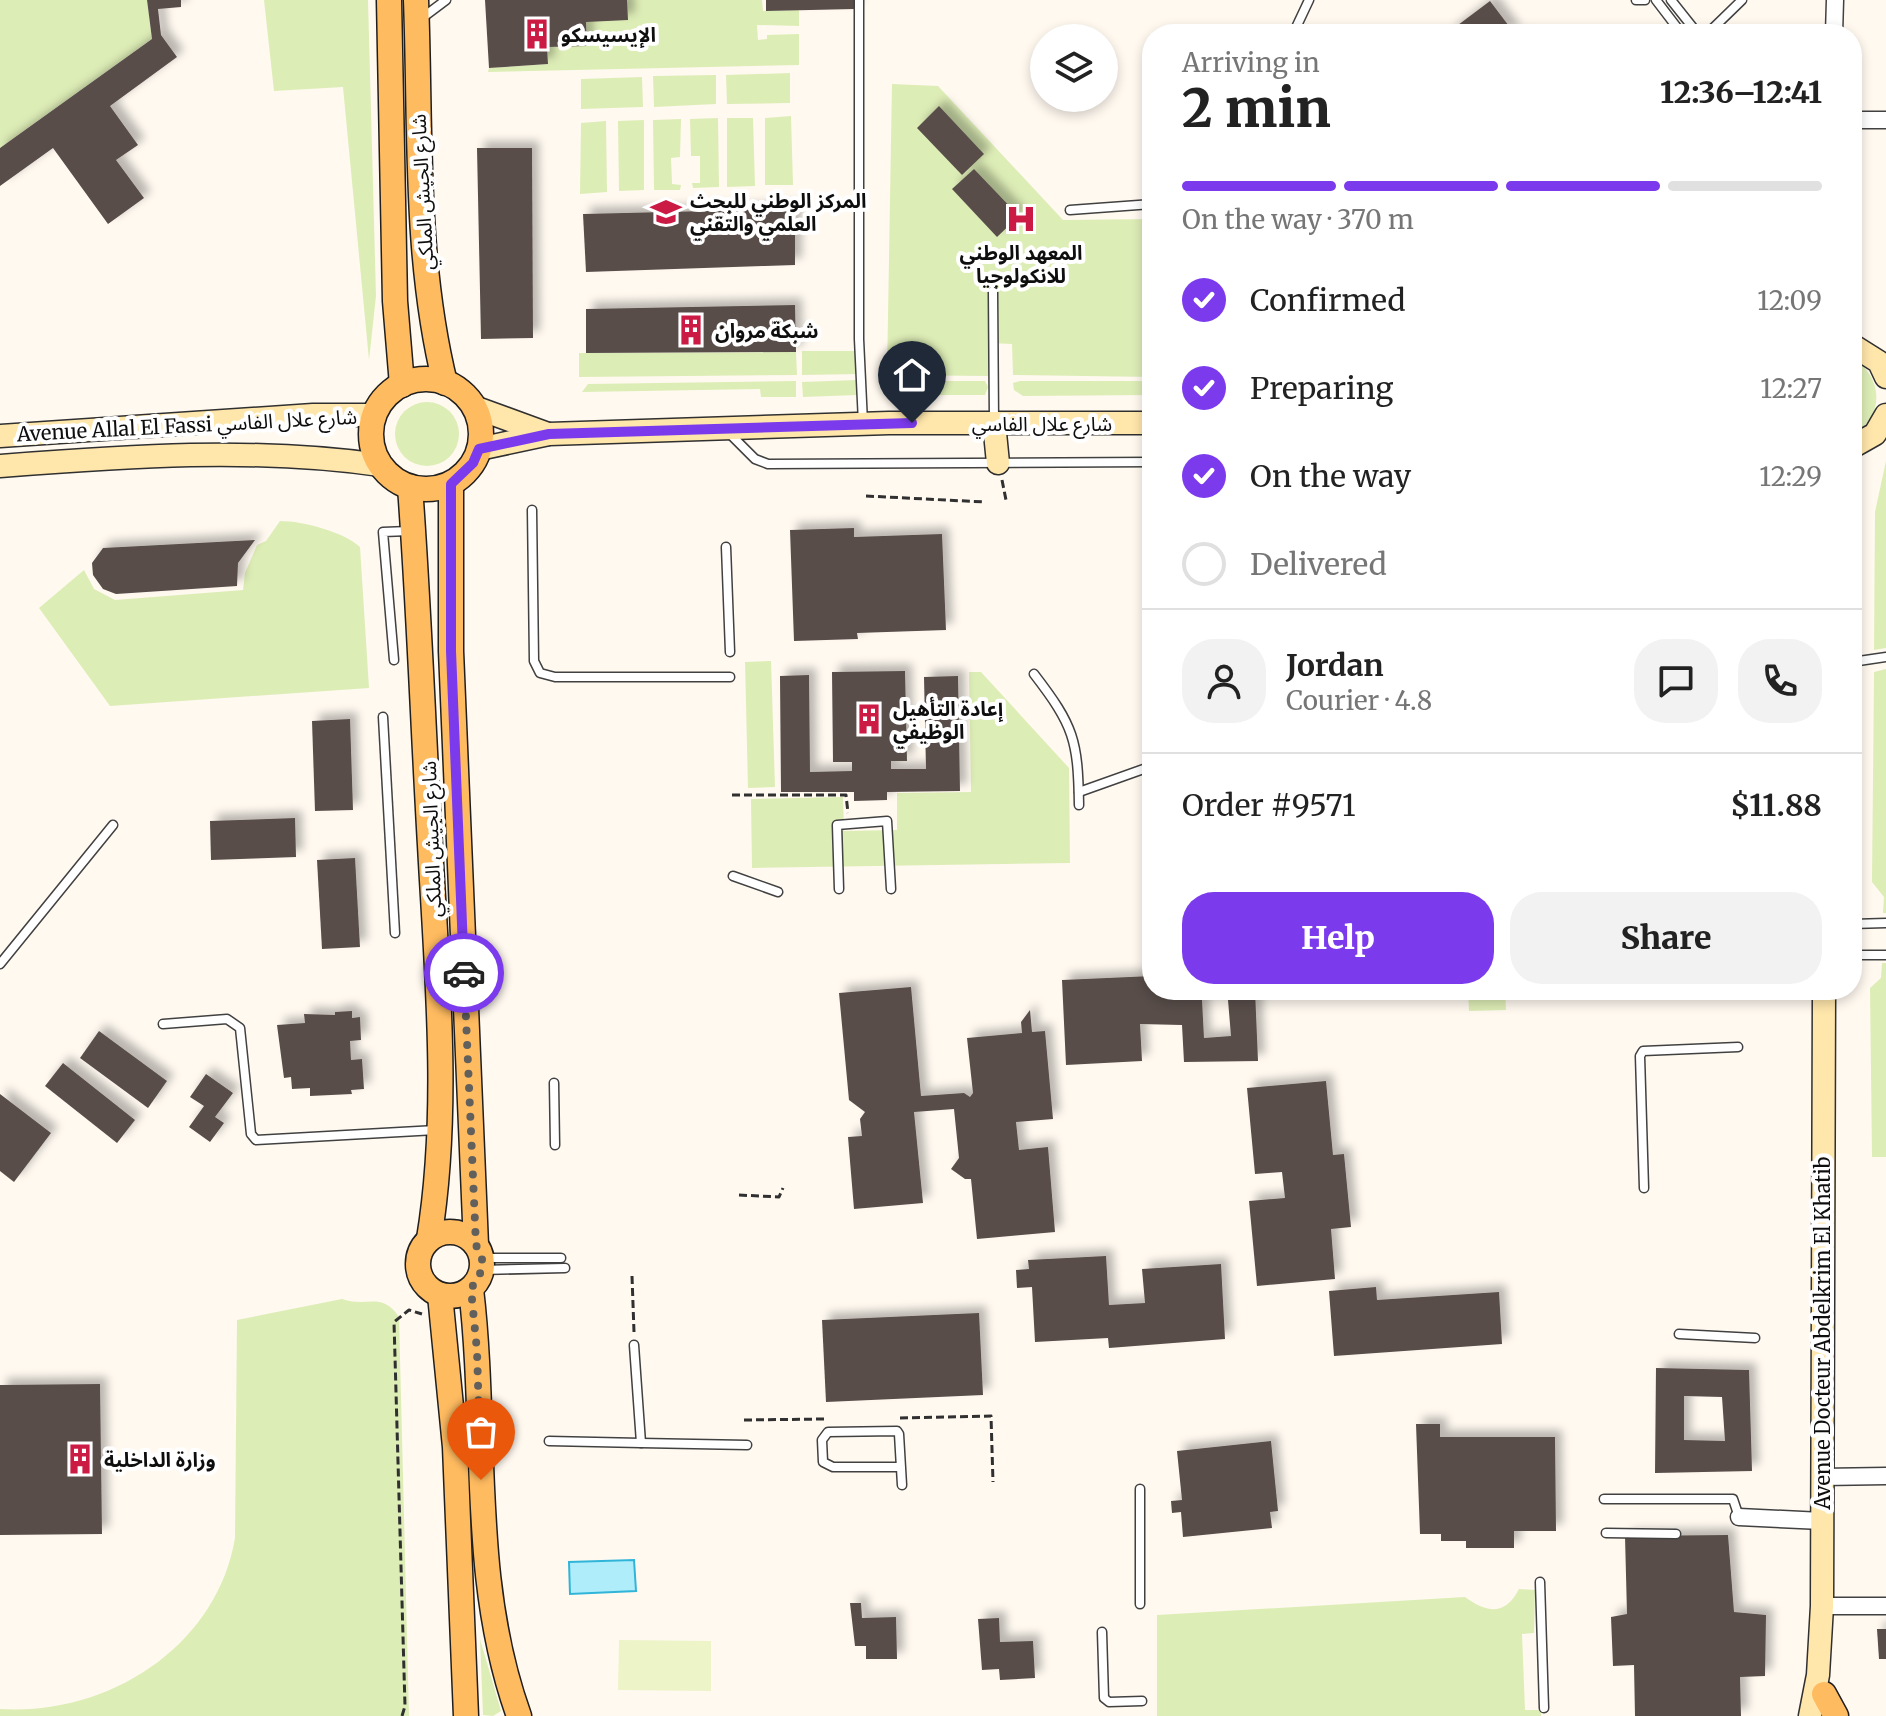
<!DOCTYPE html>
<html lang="en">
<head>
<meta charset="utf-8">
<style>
  body { margin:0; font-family:Merriweather,"Noto Sans Arabic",serif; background:#f2f2f2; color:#222; height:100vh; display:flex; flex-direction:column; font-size:30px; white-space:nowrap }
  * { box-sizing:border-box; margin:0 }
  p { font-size:26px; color:#767676 }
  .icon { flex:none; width:44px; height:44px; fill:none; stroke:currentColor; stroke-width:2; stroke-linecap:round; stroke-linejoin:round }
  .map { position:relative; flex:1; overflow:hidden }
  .side { position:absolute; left:1142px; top:24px; width:720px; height:976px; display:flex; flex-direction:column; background:#fff; border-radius:32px; box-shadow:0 4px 12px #0003 }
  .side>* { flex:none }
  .controls { position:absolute; left:1030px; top:24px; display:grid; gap:16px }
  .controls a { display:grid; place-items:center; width:88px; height:88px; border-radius:50%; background:#fff; box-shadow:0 4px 12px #0003; font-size:40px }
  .pin { position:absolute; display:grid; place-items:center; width:68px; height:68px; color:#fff; margin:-82px -34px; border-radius:50% 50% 50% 0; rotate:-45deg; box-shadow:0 0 8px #0007 }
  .pin .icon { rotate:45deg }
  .courier { position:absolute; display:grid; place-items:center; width:80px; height:80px; margin:-40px; border:6px solid #7c3aed; border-radius:50%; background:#fff; color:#222; box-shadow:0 2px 10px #0007 }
  .overview em { font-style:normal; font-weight:800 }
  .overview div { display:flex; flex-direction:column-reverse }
  .overview { display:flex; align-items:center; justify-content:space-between; height:136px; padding:0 40px }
  h1 { font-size:52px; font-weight:800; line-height:60px }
  .bar { display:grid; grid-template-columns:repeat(4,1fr); gap:12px 8px; align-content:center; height:96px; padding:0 40px }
  .bar i { height:10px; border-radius:6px; background:#e0e0e0 }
  .bar .current { background:#7c3aed }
  .bar p { grid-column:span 4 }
  .line { display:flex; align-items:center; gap:20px; padding:0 40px; border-top:2px solid #e0e0e0 }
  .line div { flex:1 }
  .round { display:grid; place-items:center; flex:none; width:84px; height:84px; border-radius:32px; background:#f2f2f2 }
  ol { padding:0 40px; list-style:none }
  li { display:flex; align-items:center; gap:24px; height:88px }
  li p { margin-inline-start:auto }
  li .icon { padding:8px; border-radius:50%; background:#7c3aed; color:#fff; stroke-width:4 }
  li:last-child { color:#767676 }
  li i { width:44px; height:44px; border:4px solid #e0e0e0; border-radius:50% }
  .primary-button { display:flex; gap:16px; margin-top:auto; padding:16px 40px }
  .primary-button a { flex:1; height:92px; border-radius:32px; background:#7c3aed; color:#fff; font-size:32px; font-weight:800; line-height:92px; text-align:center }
  .primary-button a+a { background:#f2f2f2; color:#222 }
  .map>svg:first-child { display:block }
</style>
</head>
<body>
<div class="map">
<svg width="1886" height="1716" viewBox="0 0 1886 1716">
  <defs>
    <filter id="shadow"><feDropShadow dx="7" dy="-7" stdDeviation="4" flood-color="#0004"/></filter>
  </defs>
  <rect width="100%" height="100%" fill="#fff9f0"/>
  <g fill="#ddedb6">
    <polygon points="0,0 147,0 152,39 0,148"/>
    <polygon points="264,0 368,0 376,296 369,360 343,87 274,91"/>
    <polygon points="627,0 762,0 763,11 799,10 799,26 757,25 758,40 767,39 767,35 799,34 799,65 488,72 489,68 548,64 547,47 587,46 586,22"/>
    <polygon points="790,73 790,103 727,104 726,75"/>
    <polygon points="716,75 716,104 654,107 653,76"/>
    <polygon points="642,77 643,107 581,109 581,79"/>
    <polygon points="892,84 938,86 1063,220 1152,219 1152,377 1013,375 1012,344 989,343 988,376 887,375"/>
    <polygon points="791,116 793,185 765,185 765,118"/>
    <polygon points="718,118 719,187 693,188 692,183 700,183 700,156 691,156 690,119"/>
    <polygon points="727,118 753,118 755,186 727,187"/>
    <polygon points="681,119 680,157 671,158 672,184 681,185 680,190 654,190 653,120"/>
    <polygon points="644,120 644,190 619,191 618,121"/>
    <polygon points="606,121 607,192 580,194 581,123"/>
    <polygon points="802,351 860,351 860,374 802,375"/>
    <polygon points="796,352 797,375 579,377 579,353"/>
    <path d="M 1852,357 C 1883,377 1886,416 1852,435 Z"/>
    <polygon points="857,380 857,395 803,397 802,382"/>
    <polygon points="796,381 796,397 761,397 760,389 582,392 588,384"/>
    <polygon points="886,381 985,381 988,387 985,395 886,395 883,388"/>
    <polygon points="1020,381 1152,381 1152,395 1023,396 1014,390 1013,383"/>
    <circle cx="427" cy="434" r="32"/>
    <polygon points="1886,461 1886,648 1874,650 1875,512"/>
    <path d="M 280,521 C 303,521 344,532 360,547 L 369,688 L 110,706 L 39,608 L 84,570 L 94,589 L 115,600 L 243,590 L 245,573 L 257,545 L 266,541 Z"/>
    <polygon points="771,661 775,787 748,788 745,662"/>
    <polygon points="1886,669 1886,913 1883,913 1884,897 1872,882 1874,672"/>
    <polygon points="969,672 981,672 1069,768 1070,863 752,868 751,799 843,797 844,831 897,830 897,793 971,792"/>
    <polygon points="1882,963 1886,963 1886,1157 1872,1157 1870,988 1881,978"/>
    <polygon points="1468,990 1505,990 1506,1010 1469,1011"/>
    <path d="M 342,1299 C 368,1308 381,1291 399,1317 L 409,1716 L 0,1716 L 0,1709 C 109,1716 217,1646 235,1538 L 237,1320 Z"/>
    <path d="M 1519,1589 L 1535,1590 L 1534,1633 L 1522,1634 L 1525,1710 L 1541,1710 L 1541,1716 L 1157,1716 L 1157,1615 L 1465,1597 C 1487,1613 1505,1616 1519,1589 Z"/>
    <polygon points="480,1639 501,1711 493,1716 483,1715"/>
  </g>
  <polygon fill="#edf4c8" points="619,1640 711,1641 711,1691 618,1690"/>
  <polygon fill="#b0edfb" stroke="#30b5d9" stroke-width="2" points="634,1560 636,1591 570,1594 569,1562"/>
  <g fill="#584d4a" fill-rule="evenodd" filter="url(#shadow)">
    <polygon points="147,0 181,0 181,7 158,9 161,35 177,57 110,106 138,145 116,160 144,198 108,224 53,148 0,186 0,148 152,39"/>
    <polygon points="485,0 627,0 628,20 586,22 587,46 547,47 548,64 489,68"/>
    <polygon points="766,0 854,0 854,9 766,11"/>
    <polygon points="1490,1 1515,34 1446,34"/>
    <polygon points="939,106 984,154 962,175 917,128"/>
    <polygon points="477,148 532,148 533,338 481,339"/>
    <polygon points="974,169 1019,216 997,237 952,189"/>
    <polygon points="795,209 795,265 586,272 583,214"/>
    <polygon points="795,305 796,352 586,353 586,309"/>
    <polygon points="854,528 854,537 942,534 946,630 857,633 858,639 794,641 790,530"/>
    <polygon points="255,540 238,563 237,586 116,594 103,589 93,575 92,563 103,548"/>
    <polygon points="905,671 907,761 891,761 891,769 926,769 924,677 958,676 960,791 887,792 887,800 854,801 854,792 781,792 780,676 809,675 810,772 852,771 852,762 833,762 832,672"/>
    <polygon points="350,719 353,810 315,811 312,721"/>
    <polygon points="295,818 296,857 211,860 210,821"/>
    <polygon points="355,858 360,947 322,949 317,860"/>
    <path d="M 1152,976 L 1152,990 L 1255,990 L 1258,1061 L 1184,1062 L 1182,1025 L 1140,1024 L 1142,1061 L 1066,1065 L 1062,980 ZM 1202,1000 L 1228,1000 L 1231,1036 L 1204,1038 Z"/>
    <polygon points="911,987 921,1096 964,1093 970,1097 973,1093 967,1038 1022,1033 1021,1022 1030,1010 1032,1032 1045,1031 1053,1119 1016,1122 1019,1150 1048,1147 1055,1232 977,1239 971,1179 965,1179 951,1169 959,1158 954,1109 914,1112 923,1203 854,1209 848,1137 862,1136 860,1119 865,1112 849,1100 839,993"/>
    <polygon points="352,1011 352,1018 360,1017 361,1040 350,1041 351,1060 362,1059 364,1089 351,1090 352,1094 310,1096 310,1088 292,1089 291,1077 284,1078 277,1025 305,1023 304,1014 335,1015 335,1012"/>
    <polygon points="99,1031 167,1081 148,1108 80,1058"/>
    <polygon points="63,1063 135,1120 117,1143 45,1086"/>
    <polygon points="206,1074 233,1093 215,1117 224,1123 210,1142 189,1127 204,1106 190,1097"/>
    <polygon points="1326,1081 1333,1155 1344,1154 1351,1227 1331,1229 1335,1279 1257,1286 1249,1201 1285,1198 1282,1172 1255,1174 1247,1088"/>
    <polygon points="0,1094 51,1133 14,1182 0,1171"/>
    <polygon points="1106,1256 1109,1305 1145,1303 1142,1269 1221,1264 1225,1339 1109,1348 1108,1338 1035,1342 1032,1287 1017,1288 1016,1270 1029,1269 1028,1260"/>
    <polygon points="1376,1287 1377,1300 1499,1292 1502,1344 1334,1356 1329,1291"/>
    <polygon points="979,1313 983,1395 826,1402 822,1320"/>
    <path d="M 1656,1368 L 1749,1370 L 1752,1471 L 1655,1473 ZM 1684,1396 L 1722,1397 L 1725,1441 L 1684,1440 Z"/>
    <polygon points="100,1384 102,1534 0,1535 0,1385"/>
    <polygon points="1416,1424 1440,1424 1440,1437 1555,1437 1556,1531 1514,1531 1514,1548 1466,1548 1466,1541 1441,1541 1441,1534 1420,1534"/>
    <polygon points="1271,1441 1278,1511 1270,1512 1272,1528 1183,1537 1181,1512 1172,1513 1171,1501 1182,1500 1177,1451"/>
    <polygon points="1728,1535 1734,1612 1766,1615 1765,1676 1740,1677 1741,1716 1635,1716 1634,1665 1613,1666 1611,1617 1627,1614 1625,1536"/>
    <polygon points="850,1603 861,1603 862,1618 896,1617 897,1659 866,1659 866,1646 855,1646"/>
    <polygon points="999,1618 1000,1642 1033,1641 1035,1678 1000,1680 999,1669 982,1670 978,1619"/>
    <polygon points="1877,1629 1886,1629 1886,1659 1879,1659"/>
  </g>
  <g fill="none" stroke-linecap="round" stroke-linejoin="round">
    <g stroke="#414141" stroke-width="11">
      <g id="lane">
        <polyline points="859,0 859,339 863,423"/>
        <polyline points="1636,0 1645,0"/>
        <polyline points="1656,0 1682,34"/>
        <polyline points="1671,0 1698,34"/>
        <polyline points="422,18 446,0"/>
        <polyline points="1293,34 1309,0"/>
        <polyline points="1707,34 1742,0"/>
        <polyline points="1070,210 1152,204"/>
        <polyline points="993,292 994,422"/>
        <polyline points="730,434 755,459 768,464 1152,462"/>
        <polyline points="532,510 534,661 540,673 555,677 730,677"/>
        <polyline points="726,547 730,652"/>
        <polyline points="394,660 383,532 409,531"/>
        <polyline points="1852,662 1886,657"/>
        <path d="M 1034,674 C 1074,726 1078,740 1079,805"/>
        <polyline points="383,717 395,933"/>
        <polyline points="1079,792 1152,766"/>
        <polyline points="733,876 778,892"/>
        <polyline points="839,889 837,825 887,821 891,889"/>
        <polyline points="1852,924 1886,923"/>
        <polyline points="1852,955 1886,955"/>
        <polyline points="0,964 113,825"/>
        <polyline points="163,1024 227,1019 240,1028 251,1134 256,1140 436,1130"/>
        <polyline points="554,1083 555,1145"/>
        <polyline points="1644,1188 1640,1056 1643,1051 1738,1047"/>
        <polyline points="482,1258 561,1258"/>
        <polyline points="482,1270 565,1268"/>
        <polyline points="1679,1334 1755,1338"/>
        <polyline points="549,1441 641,1443 634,1345"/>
        <polyline points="641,1443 747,1445"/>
        <polyline points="901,1467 833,1467 823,1462 822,1440 828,1432 897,1431 899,1434 902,1485"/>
        <polyline points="1140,1489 1140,1604"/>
        <polyline points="1604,1499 1733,1499 1739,1517"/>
        <polyline points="1606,1533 1676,1534"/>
        <polyline points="1540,1582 1544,1708"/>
        <polyline points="1102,1632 1104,1698 1109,1702 1142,1701"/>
      </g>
    </g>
    <g stroke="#414141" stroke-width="19">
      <g id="street">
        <polyline points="1834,34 1835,0"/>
        <polyline points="1852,120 1886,120"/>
        <polyline points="1822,1477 1886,1476"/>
        <polyline points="1739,1517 1822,1521"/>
        <polyline points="1822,1606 1886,1606"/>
      </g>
    </g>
    <g stroke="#303030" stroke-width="25">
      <g id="secondary">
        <polyline points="1852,345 1879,362 1886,377"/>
        <polyline points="474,407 548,434"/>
        <polyline points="994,423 998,463"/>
        <polyline points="0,436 313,415 374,415"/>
        <polyline points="1852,447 1875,434 1886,415"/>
        <polyline points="479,449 549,434 889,423 1152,423"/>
        <path d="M 0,466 C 127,456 254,447 380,465"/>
        <polyline points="1810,1716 1818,1675 1822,1606 1824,990"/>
      </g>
    </g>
    <g stroke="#1f1f1f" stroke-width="27">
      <g id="primary">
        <polyline points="389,0 395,301 402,385"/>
        <path d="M 416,0 C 421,129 414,257 445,383"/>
        <circle cx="426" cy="434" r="55"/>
        <polyline points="451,484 451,651 476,1245"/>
        <path d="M 410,487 C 419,607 423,726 430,845 C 437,975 450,1111 429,1239"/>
        <circle cx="450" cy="1264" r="32"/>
        <path d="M 471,1289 C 488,1432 469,1578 519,1716"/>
        <polyline points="440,1295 455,1447 466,1716"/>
        <polyline points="1824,1694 1836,1716"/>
      </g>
    </g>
    <g stroke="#303030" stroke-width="3" stroke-dasharray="8 4" stroke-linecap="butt">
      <polyline points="1002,480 1006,500"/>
      <polyline points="866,496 985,502"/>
      <polyline points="732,795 846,795 848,813"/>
      <polyline points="739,1195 779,1197 783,1188"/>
      <polyline points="632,1276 634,1332"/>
      <polyline points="900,1418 991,1416 993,1482"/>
      <polyline points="744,1420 825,1419"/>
      <polyline points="402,1716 405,1706 394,1322 409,1310 422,1314"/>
    </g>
    <use href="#lane" stroke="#fff" stroke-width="8"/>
    <use href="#street" stroke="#fff" stroke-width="16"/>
    <use href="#secondary" stroke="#ffe6ab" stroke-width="22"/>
    <use href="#primary" stroke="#ffbb60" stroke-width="24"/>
  </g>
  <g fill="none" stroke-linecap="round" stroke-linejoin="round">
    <polyline stroke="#62605d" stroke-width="8" stroke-dasharray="0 14.4" points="464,973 476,1245 482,1258 482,1270 471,1289 477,1351 481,1480"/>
    <polyline stroke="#7c3aed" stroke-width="10" points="464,973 451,651 451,484 473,463 479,449 549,434 912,423"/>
  </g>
  <defs>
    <g id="building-bare" transform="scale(2.4)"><path d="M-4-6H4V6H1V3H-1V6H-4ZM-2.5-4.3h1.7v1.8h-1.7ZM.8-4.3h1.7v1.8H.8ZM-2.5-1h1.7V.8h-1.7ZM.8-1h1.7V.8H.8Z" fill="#cb1a43" stroke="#fff" stroke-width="2.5" paint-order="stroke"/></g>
    <g id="university-bare" transform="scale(2.4)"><path d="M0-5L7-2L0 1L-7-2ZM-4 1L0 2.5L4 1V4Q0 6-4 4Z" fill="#cb1a43" stroke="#fff" stroke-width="2.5" paint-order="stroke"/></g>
    <g id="hospital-bare" transform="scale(2.4)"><path d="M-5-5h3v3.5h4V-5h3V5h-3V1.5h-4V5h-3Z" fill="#cb1a43" stroke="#fff" stroke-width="2.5" paint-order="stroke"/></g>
  </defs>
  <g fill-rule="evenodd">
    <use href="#building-bare" x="537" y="34"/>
    <use href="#university-bare" x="666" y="212"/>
    <use href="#hospital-bare" x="1021" y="219"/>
    <use href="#building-bare" x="691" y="330"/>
    <use href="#building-bare" x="869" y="719"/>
    <use href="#building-bare" x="80" y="1459"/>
  </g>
  <g text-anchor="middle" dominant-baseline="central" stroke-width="8" stroke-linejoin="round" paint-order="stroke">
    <g font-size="20" font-weight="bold" fill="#0e0e0e" stroke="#fff" text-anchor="start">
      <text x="561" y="34">اﻹيسيسكو</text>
      <text x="690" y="200">المركز الوطني للبحث<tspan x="690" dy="23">العلمي والتقني</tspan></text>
      <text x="1021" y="252" text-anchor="middle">المعهد الوطني<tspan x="1021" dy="23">للانكولوجيا</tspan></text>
      <text x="715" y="330">شبكة مروان</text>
      <text x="893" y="708">إعادة التأهيل<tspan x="893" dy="23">الوظيفي</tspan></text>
      <text x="104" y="1459">وزارة الداخلية</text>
    </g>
    <g font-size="20" fill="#0e0e0e" stroke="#fff">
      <text transform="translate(422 192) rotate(-93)">شارع الجيش الملكي</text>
      <text x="1042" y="423">شارع علال الفاسي</text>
      <text transform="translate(187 425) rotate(-3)">Avenue Allal El Fassi شارع علال الفاسي</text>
      <text transform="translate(431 839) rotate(-92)">شارع الجيش الملكي</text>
      <text transform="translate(1822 1333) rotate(-90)">Avenue Docteur Abdelkrim El Khatib</text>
    </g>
  </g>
</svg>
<div class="controls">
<a><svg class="icon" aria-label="layers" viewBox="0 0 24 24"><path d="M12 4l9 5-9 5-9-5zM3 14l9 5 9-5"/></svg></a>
</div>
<div class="pin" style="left:481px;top:1480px;background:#ea580c"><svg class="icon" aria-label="bag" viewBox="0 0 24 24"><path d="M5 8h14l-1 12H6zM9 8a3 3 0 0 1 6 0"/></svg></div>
<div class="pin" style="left:912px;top:423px;background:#1f2937"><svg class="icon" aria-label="home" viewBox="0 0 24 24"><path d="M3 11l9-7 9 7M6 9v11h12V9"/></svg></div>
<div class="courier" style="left:464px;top:973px"><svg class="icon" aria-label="car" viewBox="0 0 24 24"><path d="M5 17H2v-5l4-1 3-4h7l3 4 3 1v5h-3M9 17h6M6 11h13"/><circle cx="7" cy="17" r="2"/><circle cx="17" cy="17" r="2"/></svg></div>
<section class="side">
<div class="overview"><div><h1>2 min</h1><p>Arriving in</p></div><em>12:36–12:41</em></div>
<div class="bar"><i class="current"></i><i class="current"></i><i class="current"></i><i></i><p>On the way · 370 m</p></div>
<ol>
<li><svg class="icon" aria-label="check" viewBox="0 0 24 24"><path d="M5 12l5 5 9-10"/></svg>Confirmed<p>12:09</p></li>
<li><svg class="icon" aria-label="check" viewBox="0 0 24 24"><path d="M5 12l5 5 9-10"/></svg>Preparing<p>12:27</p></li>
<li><svg class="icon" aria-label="check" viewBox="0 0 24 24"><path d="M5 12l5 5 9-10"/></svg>On the way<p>12:29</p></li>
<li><i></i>Delivered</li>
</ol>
<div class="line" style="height:144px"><a class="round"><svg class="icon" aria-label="person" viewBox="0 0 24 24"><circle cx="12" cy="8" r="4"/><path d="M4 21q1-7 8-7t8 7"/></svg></a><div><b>Jordan</b><p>Courier · 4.8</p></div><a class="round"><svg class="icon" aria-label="chat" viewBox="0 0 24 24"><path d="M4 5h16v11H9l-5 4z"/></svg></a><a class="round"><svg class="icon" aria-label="phone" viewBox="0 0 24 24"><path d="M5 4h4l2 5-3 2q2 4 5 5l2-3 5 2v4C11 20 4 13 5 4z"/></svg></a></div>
<div class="line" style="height:104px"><div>Order #9571</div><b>$11.88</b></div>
<div class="primary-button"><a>Help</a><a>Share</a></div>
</section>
</div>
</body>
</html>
